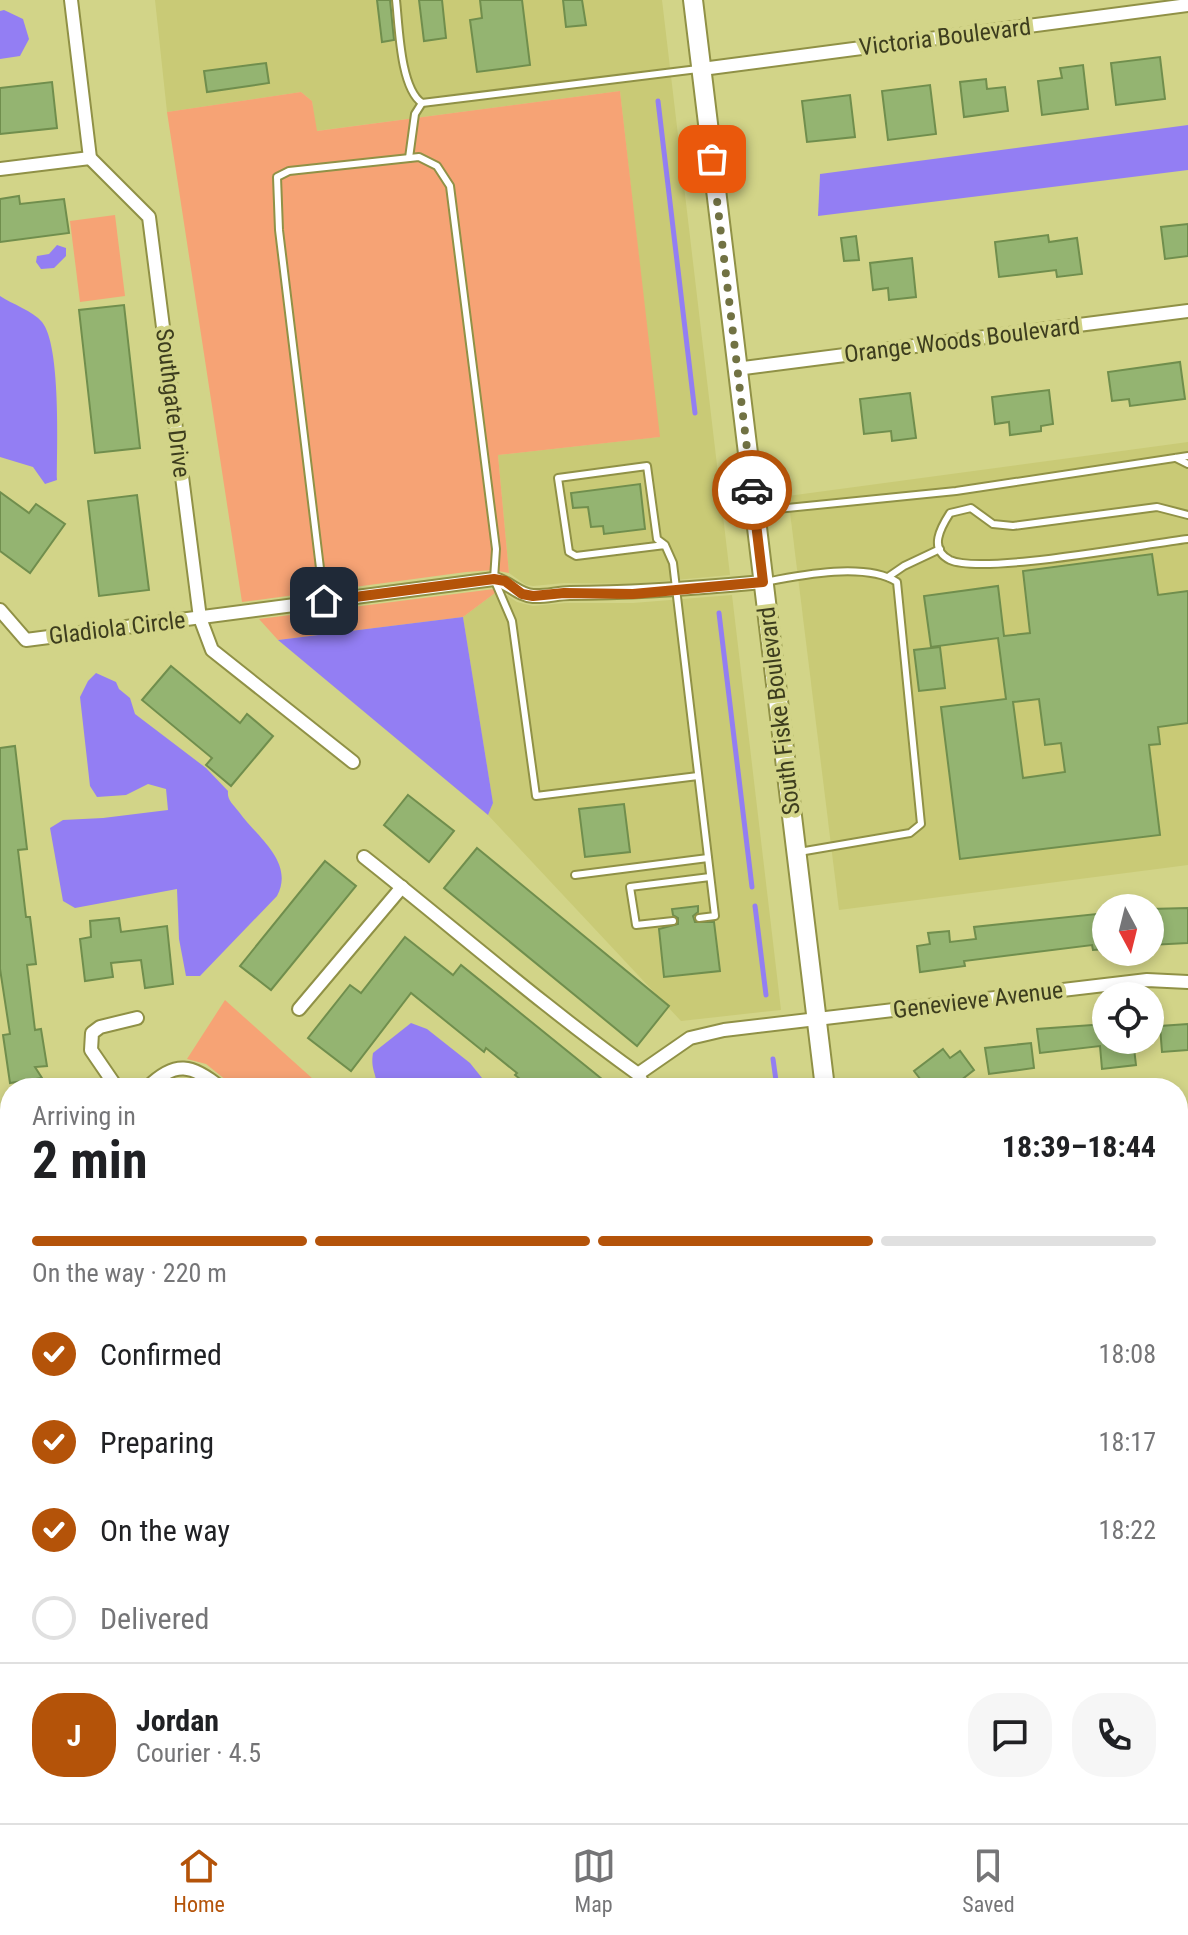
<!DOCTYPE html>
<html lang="en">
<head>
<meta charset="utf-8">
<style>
  body { margin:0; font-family:"Roboto Condensed",sans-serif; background:#f6f6f6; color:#202124; height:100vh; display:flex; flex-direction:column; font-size:30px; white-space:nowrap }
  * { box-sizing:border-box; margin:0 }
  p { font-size:26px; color:#757577 }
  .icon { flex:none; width:44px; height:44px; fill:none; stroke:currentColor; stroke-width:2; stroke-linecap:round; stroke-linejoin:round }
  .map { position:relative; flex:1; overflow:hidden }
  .side { position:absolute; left:0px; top:1078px; width:1188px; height:746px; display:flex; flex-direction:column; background:#fff; border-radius:32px 32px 0 0; box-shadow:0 4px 12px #0003 }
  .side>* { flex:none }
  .needle { width:52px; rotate:173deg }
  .tools { position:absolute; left:1092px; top:894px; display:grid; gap:16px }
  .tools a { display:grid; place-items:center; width:72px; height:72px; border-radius:50%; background:#fff; box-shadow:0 4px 12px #0003; font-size:40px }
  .pin { position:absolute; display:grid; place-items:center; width:68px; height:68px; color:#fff; margin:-34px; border-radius:16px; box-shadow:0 4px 12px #0006 }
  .courier { position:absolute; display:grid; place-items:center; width:80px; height:80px; margin:-40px; border:6px solid #b45309; border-radius:50%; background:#fff; color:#222; box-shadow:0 2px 10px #0007 }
  .head em { font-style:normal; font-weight:700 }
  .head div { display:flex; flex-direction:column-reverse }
  .head { display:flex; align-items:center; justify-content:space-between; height:136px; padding:0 32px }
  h1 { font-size:52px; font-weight:700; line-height:60px }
  .bar { display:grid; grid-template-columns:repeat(4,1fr); gap:12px 8px; align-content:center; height:96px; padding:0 32px }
  .bar i { height:10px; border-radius:6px; background:#e0e0e0 }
  .bar .current { background:#b45309 }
  .bar p { grid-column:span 4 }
  .line { display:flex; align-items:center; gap:20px; padding:0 32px; border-top:2px solid #e0e0e0 }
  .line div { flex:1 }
  .round { display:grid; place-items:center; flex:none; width:84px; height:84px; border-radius:32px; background:#f6f6f6 }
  ol { padding:0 32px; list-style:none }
  li { display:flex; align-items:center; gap:24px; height:88px }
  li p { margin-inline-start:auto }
  li .icon { padding:8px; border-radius:50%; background:#b45309; color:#fff; stroke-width:4 }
  li:last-child { color:#757577 }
  li i { width:44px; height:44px; border:4px solid #e0e0e0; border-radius:50% }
  .dock { display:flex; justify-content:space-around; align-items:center; height:112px; border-top:2px solid #e0e0e0; background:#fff; font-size:22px; color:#757577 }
  .dock a { display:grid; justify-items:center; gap:4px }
  .dock .current { color:#b45309 }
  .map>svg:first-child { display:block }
</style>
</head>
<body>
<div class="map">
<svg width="1188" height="1823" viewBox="0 0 1188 1823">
  <rect width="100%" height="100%" fill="#d2d488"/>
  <g fill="#c9ca76">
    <polygon points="155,0 662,0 730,575 632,584 564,583 533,586 526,585 509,573 498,455 659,437 620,91 316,131 312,101 301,92 167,112"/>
    <polygon points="1188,442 1188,865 839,910 788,496"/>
    <polygon points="499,590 517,602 533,606 565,603 633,603 732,595 781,1010 681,1021 488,815 493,803 463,617"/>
  </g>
  <g fill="#f6a375">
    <polygon points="620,91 660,437 498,455 509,573 493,570 466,572 242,602 167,112 301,92 312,101 317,131"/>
    <polygon points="115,215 125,296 80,302 70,221"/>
    <polygon points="494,589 499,590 463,617 278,640 259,619"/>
    <polygon points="225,1000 323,1088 236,1088 206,1064 187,1059"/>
    <polygon points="180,1078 198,1081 207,1088 169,1088 174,1080"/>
  </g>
  <g fill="#937ef3">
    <polygon points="4,10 23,19 29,39 20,56 0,59 0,11"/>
    <polygon points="1188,125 1188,170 818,216 820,174"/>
    <polygon points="57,245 66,248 66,256 54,268 41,269 36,262 37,256 49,254"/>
    <path d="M 0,296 C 12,304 33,311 42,322 C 61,345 57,447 57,480 L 45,484 L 33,467 L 0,457 Z"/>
    <polygon points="463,617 493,803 488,815 278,640"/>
    <path d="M 96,673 L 116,682 L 119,689 L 130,698 L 135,714 L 206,768 L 228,791 C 227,800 233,804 239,812 C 257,837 295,862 277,896 L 200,976 L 186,976 L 179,939 L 177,889 L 75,908 L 63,901 L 50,828 L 63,820 L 103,818 L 168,810 L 166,789 L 148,784 L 126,795 L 97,797 L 90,786 L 80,697 L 88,681 Z"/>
    <path d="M 411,1023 L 427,1029 L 470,1063 L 490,1088 L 376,1088 C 378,1074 370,1071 373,1053 Z"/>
  </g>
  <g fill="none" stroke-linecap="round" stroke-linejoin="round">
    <g stroke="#937ef3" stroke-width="5">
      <polyline points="658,101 695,413"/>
      <polyline points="719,613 752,887"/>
      <polyline points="755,906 766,995"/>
      <polyline points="773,1059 777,1088"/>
      <polyline points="863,1814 864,1823"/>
    </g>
  </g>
  <g fill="#94b471" stroke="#708e4d" stroke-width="2" fill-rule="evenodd">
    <polygon points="377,0 390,0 394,40 382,42"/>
    <polygon points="419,0 442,0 446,38 424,41"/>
    <polygon points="480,0 522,0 530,65 477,72 470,20 482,18"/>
    <polygon points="563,0 582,0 586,25 566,27"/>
    <polygon points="1160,57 1165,99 1116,105 1111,63"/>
    <polygon points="266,63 269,83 207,92 204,71"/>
    <polygon points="1083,65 1088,109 1042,115 1038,81 1062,78 1060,68"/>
    <polygon points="986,79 987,89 1005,87 1008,111 964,117 960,82"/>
    <polygon points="52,82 57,128 0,134 0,88"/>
    <polygon points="930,85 936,134 888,140 882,91"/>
    <polygon points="850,95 855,137 807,142 802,101"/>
    <polygon points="19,196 20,204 64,199 69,233 0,242 0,199"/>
    <polygon points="1188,224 1188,256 1165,259 1161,227"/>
    <polygon points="1048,235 1049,242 1077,238 1082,274 1057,277 1056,270 999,277 995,242"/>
    <polygon points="856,236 859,260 844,261 841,238"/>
    <polygon points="912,258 916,297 889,300 888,288 873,290 870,263"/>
    <polygon points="124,305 140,448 95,453 79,310"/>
    <polygon points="1180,362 1185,399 1130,406 1129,399 1112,401 1108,372"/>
    <polygon points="1049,390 1053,424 1041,426 1041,431 1010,435 1009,422 995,424 992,397"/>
    <polygon points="910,393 916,438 892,441 891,431 864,434 860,399"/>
    <polygon points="640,484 645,529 604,534 603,526 591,527 588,507 573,508 571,493"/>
    <polygon points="0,492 29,513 36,504 65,524 30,573 0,551"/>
    <polygon points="137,495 149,590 99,596 88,501"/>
    <path d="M 1152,554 L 1158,595 L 1188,591 L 1188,723 L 1158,727 L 1160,744 L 1149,745 L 1160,835 L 960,859 L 941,707 L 1006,699 L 998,638 L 931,647 L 924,596 L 998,586 L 1004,636 L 1030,633 L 1023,571 ZM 1039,699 L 1045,745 L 1061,743 L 1065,772 L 1023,778 L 1013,702 Z"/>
    <polygon points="940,647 945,688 919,691 914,650"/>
    <polygon points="171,666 240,723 247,714 273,736 231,786 206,765 212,758 142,700"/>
    <polygon points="15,746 27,849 18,850 26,917 30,917 36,964 27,965 35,1030 41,1029 47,1066 35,1067 42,1078 10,1083 3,1035 10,1034 0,969 0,748"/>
    <polygon points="408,795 454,831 429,862 384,825"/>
    <polygon points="624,804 630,852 585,857 579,809"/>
    <polygon points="477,848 669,1006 637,1046 444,888"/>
    <polygon points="325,861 356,886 271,990 240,966"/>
    <polygon points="698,906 698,912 693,916 695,922 714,922 720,971 664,977 659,929 678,924 678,918 673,915 672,909"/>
    <polygon points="1188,908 1188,943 1150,945 1150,909"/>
    <polygon points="1106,913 1106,949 1093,950 1092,945 964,961 965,966 920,972 917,946 930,944 928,933 949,931 950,942 976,939 974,927"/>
    <polygon points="119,918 121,932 167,926 173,984 145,988 141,960 111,963 113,977 85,981 80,939 91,937 90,921"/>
    <polygon points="405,937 453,975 461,965 613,1088 531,1088 515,1075 517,1073 486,1048 484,1052 411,993 351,1071 308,1038 350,985 361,993"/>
    <polygon points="1106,1024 1106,1040 1133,1040 1136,1065 1102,1069 1100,1046 1040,1053 1037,1029"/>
    <polygon points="1188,1024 1188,1050 1162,1052 1160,1026"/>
    <polygon points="1031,1043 1034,1068 989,1074 985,1048"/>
    <polygon points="943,1049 950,1058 960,1051 974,1070 951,1088 927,1088 914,1071"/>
  </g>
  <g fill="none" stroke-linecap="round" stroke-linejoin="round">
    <g stroke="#909146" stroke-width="10">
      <g id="service">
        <path d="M 396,0 C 399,26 400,88 422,103 L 698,69"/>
        <polyline points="409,158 415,114 422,103"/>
        <polyline points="1176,458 1188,464"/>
        <polyline points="758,511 956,491 1188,456"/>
        <path d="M 1188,515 L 1157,507 L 1013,526 L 993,524 L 971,508 L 950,513 C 941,527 928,549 950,560 C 982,575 1144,544 1188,539"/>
        <polyline points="665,545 576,556 569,552 558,478 647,466 657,539 665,545 673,563 715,916 699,918"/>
        <polyline points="888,577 904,566 940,549"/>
        <path d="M 765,582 C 801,575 865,562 897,582 L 921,824 L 910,833 L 799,852"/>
        <polyline points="324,601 279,230 277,177 289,171 419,157 437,166 450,186 496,549 494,579 512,621 536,796 698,776"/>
        <polyline points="575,875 708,858"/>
        <polyline points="673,921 636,925 630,887 710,877"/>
      </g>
    </g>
    <g stroke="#909146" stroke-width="16">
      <g id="minor">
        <polyline points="71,0 90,158 149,217 200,618 212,650 353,762"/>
        <polyline points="702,69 1188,5"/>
        <polyline points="0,169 90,158"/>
        <polyline points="736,369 1188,311"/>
        <path d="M 0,610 L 26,640 L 494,579 C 509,582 518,595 533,596 C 545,597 558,593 570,593 C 635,593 698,588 763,582"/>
        <path d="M 364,857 C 455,929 543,1006 638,1074 L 645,1088"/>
        <polyline points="299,1009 402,887"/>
        <polyline points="638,1074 690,1038 724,1030 1147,980 1188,982"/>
        <polyline points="117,1088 91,1050 92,1033 100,1027 137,1018"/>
        <path d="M 147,1088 C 175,1060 192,1064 221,1088"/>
        <polyline points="0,1161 10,1170"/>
        <polyline points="1178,1186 1188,1185"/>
        <polyline points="0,1263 10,1249"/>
        <polyline points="1178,1394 1188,1393"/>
        <polyline points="0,1528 10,1611"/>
        <polyline points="1178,1594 1188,1589"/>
        <polyline points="1178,1795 1188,1794"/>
        <polyline points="36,1814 37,1823"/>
        <polyline points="1104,1814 1105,1823"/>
        <polyline points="716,1823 727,1814"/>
        <polyline points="927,1823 1006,1814"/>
      </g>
    </g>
    <g stroke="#909146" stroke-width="22">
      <g id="secondary">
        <polyline points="693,0 825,1088"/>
        <polyline points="922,1814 923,1823"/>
      </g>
    </g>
    <use href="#service" stroke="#fff" stroke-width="6"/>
    <use href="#minor" stroke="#fff" stroke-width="12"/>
    <use href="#secondary" stroke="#fff" stroke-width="18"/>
  </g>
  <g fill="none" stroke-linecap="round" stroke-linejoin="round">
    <polyline stroke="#717243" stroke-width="8" stroke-dasharray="0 14.4" points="712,159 752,490"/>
    <polyline stroke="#b45309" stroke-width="10" points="324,601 494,579 505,581 522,594 533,596 564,593 633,594 763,582 752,490"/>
  </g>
  <g text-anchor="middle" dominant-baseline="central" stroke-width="8" stroke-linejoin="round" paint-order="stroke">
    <g font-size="24" fill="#3d3d1e" stroke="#d2d488">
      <text transform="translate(945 37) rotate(-7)">Victoria Boulevard</text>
      <text transform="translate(962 340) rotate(-7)">Orange Woods Boulevard</text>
      <text transform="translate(173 403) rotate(83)">Southgate Drive</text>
      <text transform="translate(117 628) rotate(-7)">Gladiola Circle</text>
      <text transform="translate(779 711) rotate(-97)">South Fiske Boulevard</text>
      <text transform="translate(978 1000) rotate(-7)">Genevieve Avenue</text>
    </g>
  </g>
</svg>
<div class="tools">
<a><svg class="needle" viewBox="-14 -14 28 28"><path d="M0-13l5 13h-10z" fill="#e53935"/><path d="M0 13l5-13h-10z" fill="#757577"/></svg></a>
<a><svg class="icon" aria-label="locate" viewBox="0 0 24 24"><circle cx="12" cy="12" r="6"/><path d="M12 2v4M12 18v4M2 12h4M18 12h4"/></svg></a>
</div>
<div class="pin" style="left:712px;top:159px;background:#ea580c"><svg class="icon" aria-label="bag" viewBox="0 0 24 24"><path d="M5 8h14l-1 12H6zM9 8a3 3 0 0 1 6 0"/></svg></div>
<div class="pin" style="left:324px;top:601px;background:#1f2937"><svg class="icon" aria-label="home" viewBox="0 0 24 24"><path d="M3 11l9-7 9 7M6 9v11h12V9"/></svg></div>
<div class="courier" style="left:752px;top:490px"><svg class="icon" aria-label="car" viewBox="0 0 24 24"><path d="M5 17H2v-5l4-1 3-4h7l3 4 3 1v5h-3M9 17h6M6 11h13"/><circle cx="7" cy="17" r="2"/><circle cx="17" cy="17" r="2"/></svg></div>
<section class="side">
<div class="head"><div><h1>2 min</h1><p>Arriving in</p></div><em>18:39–18:44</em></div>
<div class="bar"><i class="current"></i><i class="current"></i><i class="current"></i><i></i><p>On the way · 220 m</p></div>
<ol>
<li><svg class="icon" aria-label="check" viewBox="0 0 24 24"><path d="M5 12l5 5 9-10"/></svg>Confirmed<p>18:08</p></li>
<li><svg class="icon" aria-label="check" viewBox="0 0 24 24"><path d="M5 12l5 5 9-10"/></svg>Preparing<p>18:17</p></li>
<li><svg class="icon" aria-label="check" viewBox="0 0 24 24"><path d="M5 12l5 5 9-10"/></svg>On the way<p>18:22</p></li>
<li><i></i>Delivered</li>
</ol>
<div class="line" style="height:144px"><b class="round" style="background:#b45309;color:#fff">J</b><div><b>Jordan</b><p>Courier · 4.5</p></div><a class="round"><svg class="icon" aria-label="chat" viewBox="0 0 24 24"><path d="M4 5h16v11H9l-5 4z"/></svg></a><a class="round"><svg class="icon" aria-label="phone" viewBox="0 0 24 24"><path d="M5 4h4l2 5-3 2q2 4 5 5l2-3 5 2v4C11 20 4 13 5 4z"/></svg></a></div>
</section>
</div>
<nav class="dock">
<a class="current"><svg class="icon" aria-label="home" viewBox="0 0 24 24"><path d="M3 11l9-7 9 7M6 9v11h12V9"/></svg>Home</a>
<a><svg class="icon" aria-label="map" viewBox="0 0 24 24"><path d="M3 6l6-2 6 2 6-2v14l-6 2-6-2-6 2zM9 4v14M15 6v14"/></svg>Map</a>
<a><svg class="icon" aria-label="saved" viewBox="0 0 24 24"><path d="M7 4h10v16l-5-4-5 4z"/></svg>Saved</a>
</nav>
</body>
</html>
